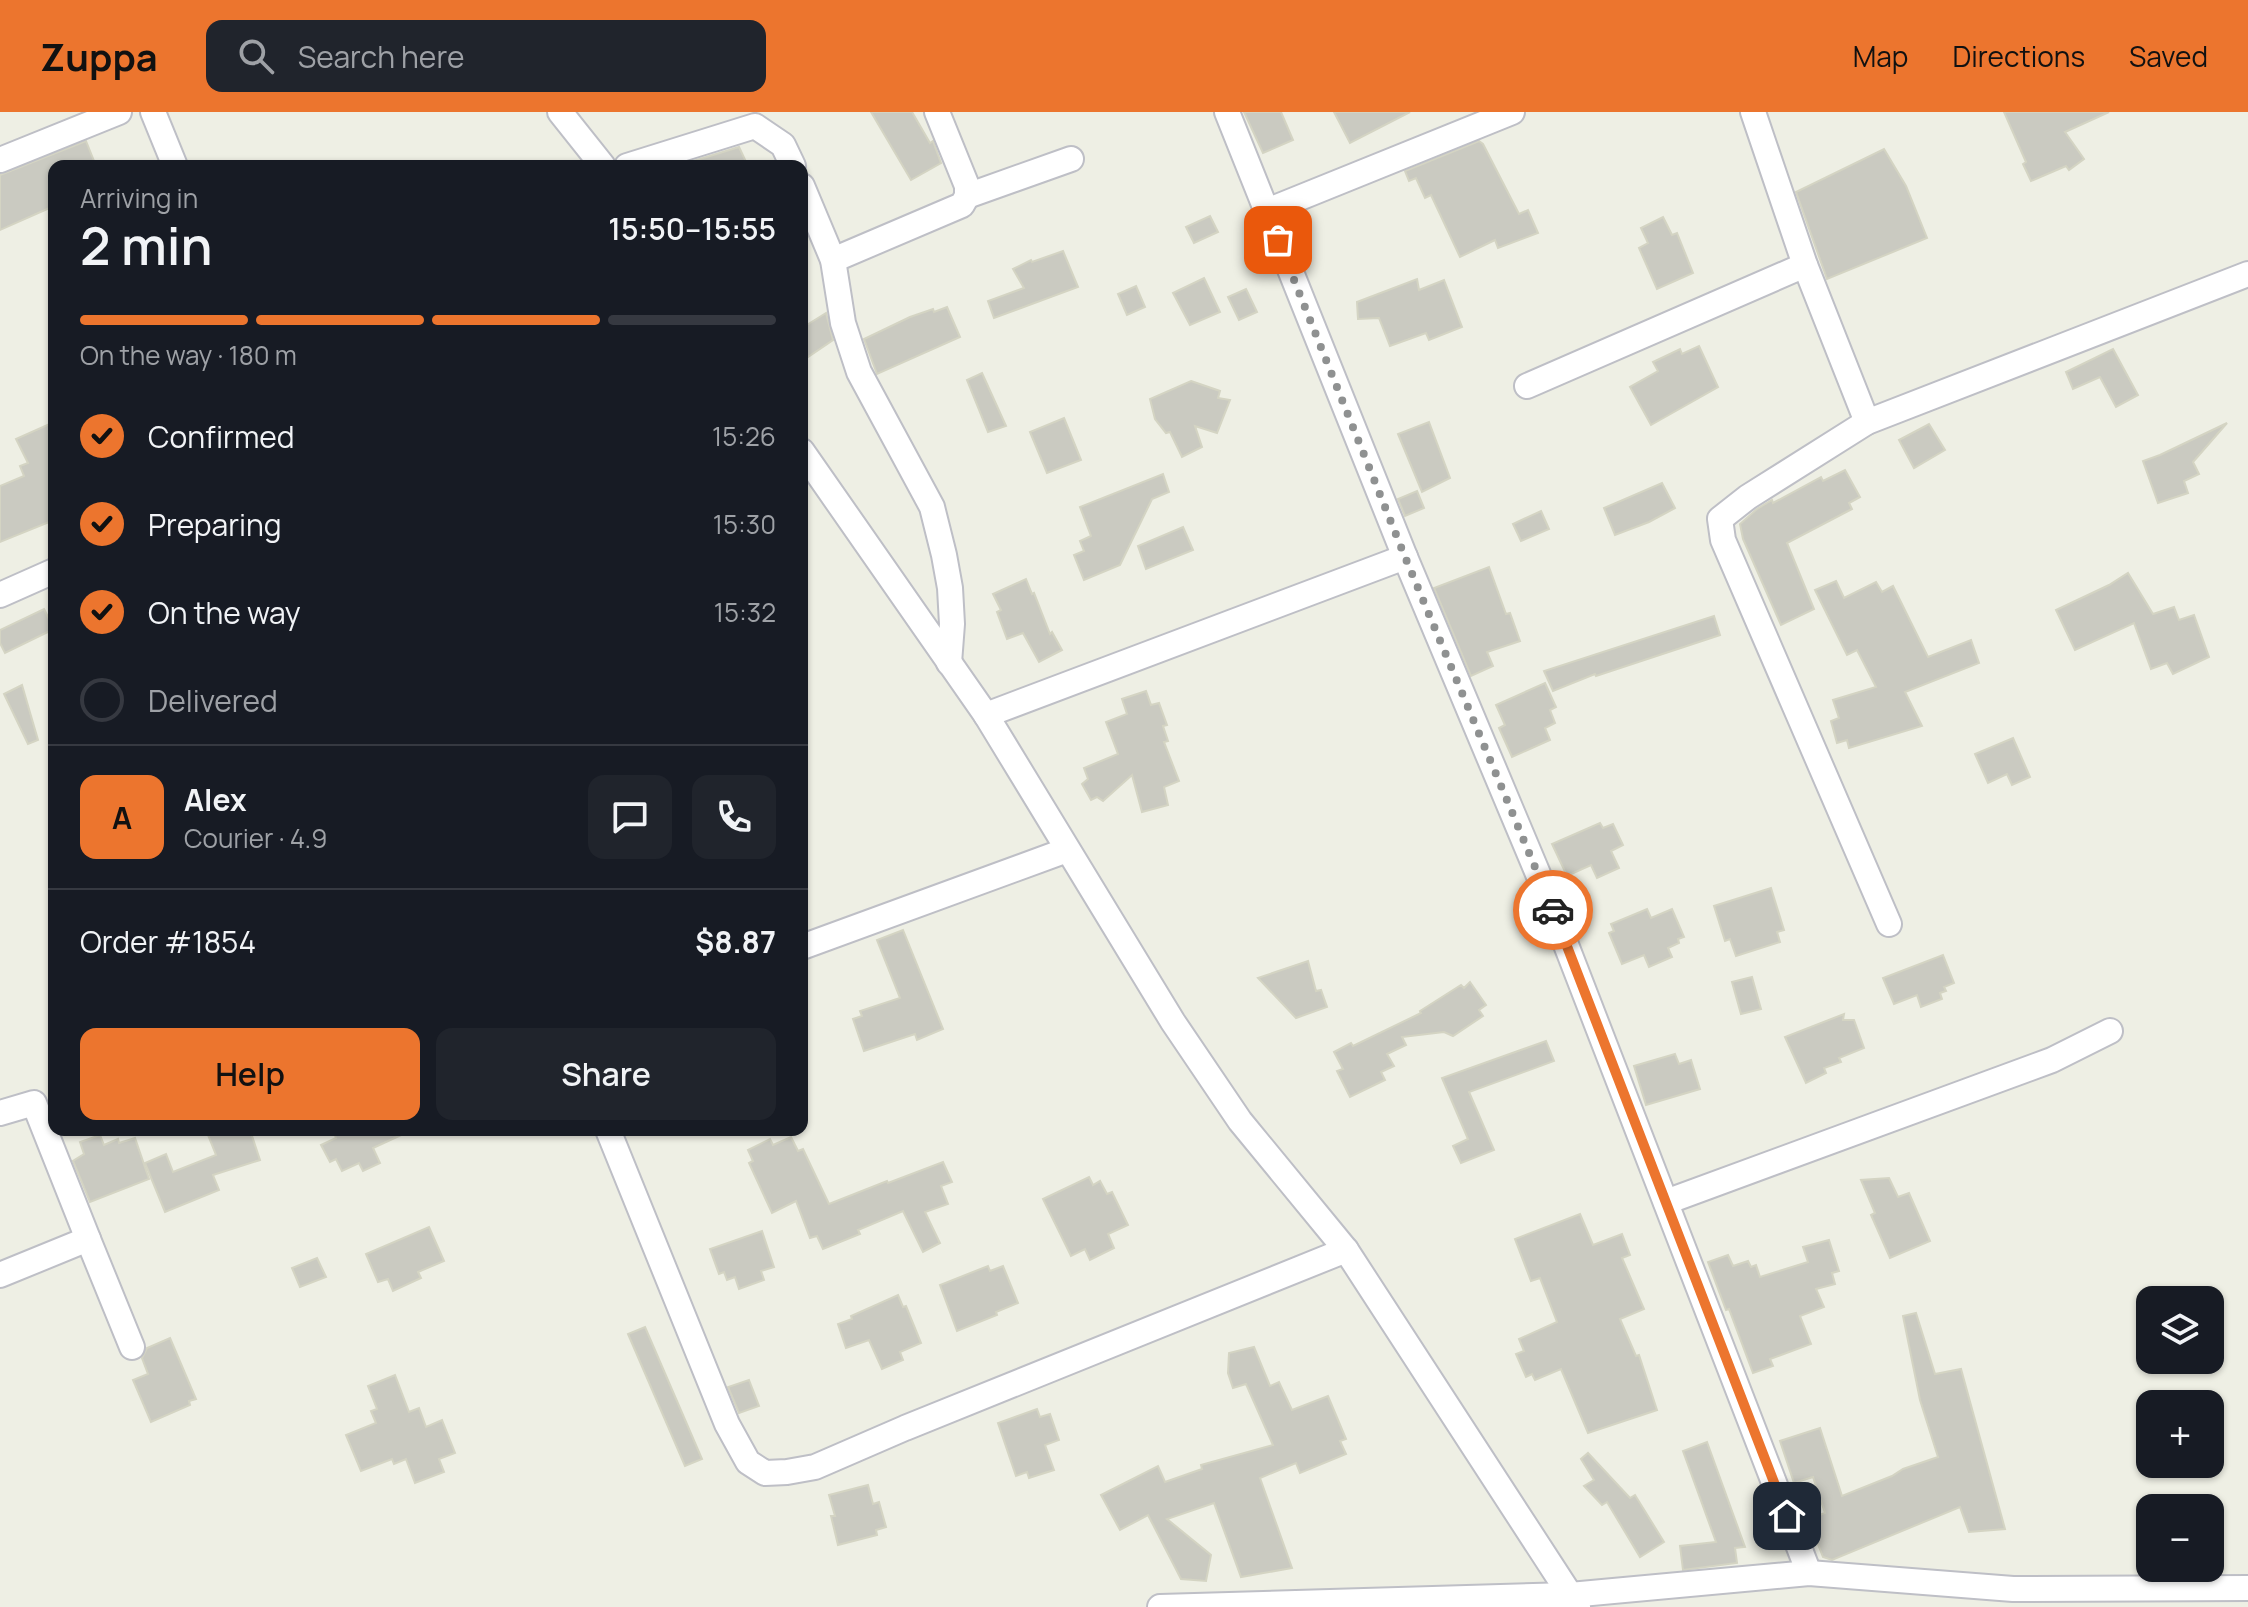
<!DOCTYPE html>
<html lang="en">
<head>
<meta charset="utf-8">
<style>
  body { margin:0; font-family:Manrope,sans-serif; background:#20242c; color:#f1f3f6; height:100vh; display:flex; flex-direction:column; font-size:30px; white-space:nowrap }
  * { box-sizing:border-box; margin:0 }
  p { font-size:26px; color:#9ea1a6 }
  .icon { flex:none; width:44px; height:44px; fill:none; stroke:currentColor; stroke-width:2; stroke-linecap:round; stroke-linejoin:round }
  .map { position:relative; flex:1; overflow:hidden }
  .details { position:absolute; left:48px; top:48px; width:760px; height:976px; display:flex; flex-direction:column; background:#171b24; border-radius:16px; box-shadow:0 2px 6px #0004 }
  .details>* { flex:none }
  .controls { position:absolute; left:2136px; top:1174px; display:grid; gap:16px }
  .controls a { display:grid; place-items:center; width:88px; height:88px; border-radius:16px; background:#171b24; box-shadow:0 2px 6px #0004; font-size:40px }
  .pin { position:absolute; display:grid; place-items:center; width:68px; height:68px; color:#fff; margin:-34px; border-radius:16px; box-shadow:0 4px 12px #0006 }
  .courier { position:absolute; display:grid; place-items:center; width:80px; height:80px; margin:-40px; border:6px solid #ec752e; border-radius:50%; background:#fff; color:#222; box-shadow:0 2px 10px #0007 }
  .summary em { font-style:normal; font-weight:600 }
  .summary div { display:flex; flex-direction:column-reverse }
  .summary { display:flex; align-items:center; justify-content:space-between; height:136px; padding:0 32px }
  h1 { font-size:52px; font-weight:600; line-height:60px }
  .bar { display:grid; grid-template-columns:repeat(4,1fr); gap:12px 8px; align-content:center; height:96px; padding:0 32px }
  .bar i { height:10px; border-radius:6px; background:#363941 }
  .bar .on { background:#ec752e }
  .bar p { grid-column:span 4 }
  .line { display:flex; align-items:center; gap:20px; padding:0 32px; border-top:2px solid #363941 }
  .line div { flex:1 }
  .round { display:grid; place-items:center; flex:none; width:84px; height:84px; border-radius:16px; background:#20242c }
  ol { padding:0 32px; list-style:none }
  li { display:flex; align-items:center; gap:24px; height:88px }
  li p { margin-inline-start:auto }
  li .icon { padding:8px; border-radius:50%; background:#ec752e; color:#111; stroke-width:4 }
  li:last-child { color:#9ea1a6 }
  li i { width:44px; height:44px; border:4px solid #363941; border-radius:50% }
  .button { display:flex; gap:16px; margin-top:auto; padding:16px 32px }
  .button a { flex:1; height:92px; border-radius:16px; background:#ec752e; color:#111; font-size:32px; font-weight:600; line-height:92px; text-align:center }
  .button a+a { background:#20242c; color:#f1f3f6 }
  header { display:flex; align-items:center; gap:48px; box-sizing:border-box; height:112px; padding:0 40px; background:#ec752e; color:#111 }
  header strong { font-size:38px }
  nav { display:flex; gap:44px; margin-inline-start:auto; font-size:28px }
  .search { width:560px; height:72px; background:#20242c; display:flex; align-items:center; gap:20px; box-sizing:border-box; padding:0 28px; border-radius:16px; color:#9ea1a6; font-size:30px }
  .map>svg:first-child { display:block }
</style>
</head>
<body>
<header>
<strong>Zuppa</strong>
<div class="search"><svg class="icon" aria-label="search" viewBox="0 0 24 24"><circle cx="10" cy="10" r="6"/><path d="M15 15l6 6"/></svg>Search here</div>
<nav><a>Map</a><a>Directions</a><a>Saved</a></nav>
</header>
<div class="map">
<svg width="2248" height="1495" viewBox="0 0 2248 1495">
  <rect width="100%" height="100%" fill="#eeefe4"/>
  <g fill="#cacac1" stroke="#d4d4c3" stroke-width="2">
    <polygon points="871,0 912,0 930,31 933,29 941,51 911,68"/>
    <polygon points="1244,0 1281,0 1293,28 1263,41"/>
    <polygon points="1334,0 1410,0 1350,31"/>
    <polygon points="2004,0 2109,0 2065,20 2084,47 2069,58 2066,54 2031,69 2023,52 2026,50"/>
    <polygon points="86,29 96,54 54,54 54,94 0,118 0,63"/>
    <polygon points="1479,29 1483,32 1519,102 1528,98 1538,121 1498,136 1495,128 1460,145 1431,83 1425,86 1416,66 1409,69 1405,59"/>
    <polygon points="739,35 748,54 680,54 687,51"/>
    <polygon points="1884,37 1906,74 1927,126 1827,167 1796,80"/>
    <polygon points="1210,104 1218,120 1194,131 1186,115"/>
    <polygon points="1663,105 1672,123 1677,121 1693,161 1657,177 1639,136 1648,131 1641,116"/>
    <polygon points="1063,139 1078,175 994,206 988,189 1024,176 1013,157 1031,148 1032,150"/>
    <polygon points="1204,166 1220,200 1190,213 1173,181"/>
    <polygon points="1417,167 1419,178 1444,168 1462,215 1429,228 1426,221 1390,234 1379,206 1358,207 1357,190"/>
    <polygon points="1136,174 1145,195 1127,203 1118,182"/>
    <polygon points="1246,177 1257,200 1239,208 1228,185"/>
    <polygon points="947,195 960,225 877,262 864,227 910,205 933,197 934,200"/>
    <polygon points="826,201 833,228 802,249 802,216"/>
    <polygon points="1699,234 1718,275 1651,313 1630,275 1658,259 1653,250 1680,237 1682,242"/>
    <polygon points="2113,237 2138,283 2116,295 2100,265 2073,277 2066,260"/>
    <polygon points="982,261 1006,314 988,320 967,268"/>
    <polygon points="1191,269 1220,279 1218,286 1230,288 1217,321 1195,314 1202,335 1182,345 1170,320 1166,321 1155,307 1150,287"/>
    <polygon points="1064,306 1081,348 1047,361 1030,320"/>
    <polygon points="54,310 54,408 0,430 0,374 24,364 20,354 28,351 16,327"/>
    <polygon points="1429,310 1450,366 1422,380 1398,322"/>
    <polygon points="2227,311 2193,350 2199,362 2184,369 2188,381 2158,391 2143,349 2160,343"/>
    <polygon points="1929,312 1945,338 1914,356 1899,328"/>
    <polygon points="1845,358 1860,385 1849,391 1852,397 1787,431 1814,497 1781,513 1743,427 1740,412 1757,397 1772,388 1773,391 1821,365 1823,369"/>
    <polygon points="1163,362 1169,380 1152,387 1120,453 1084,468 1074,443 1084,439 1080,429 1091,424 1080,395"/>
    <polygon points="1662,371 1675,396 1649,410 1615,423 1604,396"/>
    <polygon points="1417,379 1424,396 1405,404 1398,387"/>
    <polygon points="1541,399 1549,417 1521,429 1513,412"/>
    <polygon points="1183,415 1193,438 1146,457 1138,434"/>
    <polygon points="1489,455 1506,502 1510,501 1520,529 1487,540 1493,554 1471,564 1434,476"/>
    <polygon points="2128,461 2153,502 2174,495 2179,508 2194,503 2209,545 2173,562 2167,551 2151,557 2134,511 2075,538 2056,498 2109,473"/>
    <polygon points="1026,467 1032,482 1034,481 1050,522 1052,520 1062,538 1039,550 1023,521 1007,527 997,500 1001,498 993,482"/>
    <polygon points="1836,469 1844,486 1876,470 1882,480 1893,474 1928,545 1971,528 1979,551 1905,580 1922,614 1849,636 1847,628 1837,631 1831,609 1839,606 1833,588 1876,575 1857,538 1847,543 1815,478"/>
    <polygon points="44,497 54,517 5,541 0,531 0,518"/>
    <polygon points="1714,504 1720,523 1596,564 1595,562 1553,579 1544,559"/>
    <polygon points="1545,571 1556,595 1550,598 1555,611 1545,616 1550,628 1512,645 1499,616 1505,613 1496,593"/>
    <polygon points="22,573 38,628 28,632 4,582"/>
    <polygon points="1146,579 1151,593 1159,591 1167,613 1163,614 1168,629 1164,630 1179,669 1164,675 1168,693 1142,700 1132,663 1103,689 1097,685 1091,688 1082,672 1088,667 1084,656 1118,642 1106,610 1127,602 1122,587"/>
    <polygon points="2013,626 2030,665 2012,673 2007,662 1988,671 1975,642"/>
    <polygon points="1600,711 1603,716 1613,712 1623,733 1611,739 1619,756 1597,766 1591,753 1567,764 1552,732"/>
    <polygon points="1771,776 1784,818 1777,820 1780,830 1736,844 1730,827 1725,829 1714,794"/>
    <polygon points="1647,797 1651,806 1672,797 1684,825 1678,827 1679,831 1668,836 1672,845 1649,855 1644,843 1622,852 1609,821 1614,819 1611,812"/>
    <polygon points="903,818 943,917 917,928 915,922 864,939 853,907 862,904 860,899 900,886 877,828"/>
    <polygon points="1943,843 1954,871 1944,875 1946,879 1940,881 1942,887 1921,895 1917,883 1894,892 1883,866"/>
    <polygon points="1308,849 1316,879 1321,878 1327,895 1296,906 1258,866"/>
    <polygon points="1752,865 1761,897 1741,902 1732,870"/>
    <polygon points="1470,870 1486,893 1479,898 1483,904 1453,924 1444,920 1402,925 1406,933 1387,942 1394,954 1381,960 1385,968 1350,985 1337,959 1343,957 1334,940 1351,931 1353,934 1421,901 1420,899 1461,873 1464,876"/>
    <polygon points="1844,902 1843,908 1854,908 1864,936 1839,946 1841,950 1824,956 1826,961 1806,971 1785,925"/>
    <polygon points="1546,929 1554,949 1469,980 1494,1038 1461,1051 1453,1034 1468,1027 1442,966"/>
    <polygon points="1675,942 1679,952 1691,948 1700,977 1646,993 1634,954"/>
    <polygon points="206,1018 250,1018 260,1048 213,1063 219,1078 165,1100 145,1051 166,1042 173,1060 216,1043"/>
    <polygon points="333,1018 412,1018 373,1036 380,1051 363,1059 359,1051 342,1059 336,1047 330,1050 321,1033 336,1026"/>
    <polygon points="100,1023 104,1033 118,1027 119,1031 135,1026 149,1067 90,1090 73,1049 84,1042 80,1030"/>
    <polygon points="791,1025 798,1039 803,1037 829,1092 887,1069 888,1071 943,1050 952,1070 941,1074 948,1092 925,1100 940,1131 923,1140 903,1099 858,1118 860,1122 823,1137 817,1124 810,1126 796,1089 772,1101 749,1051 753,1049 748,1038 770,1027 773,1033"/>
    <polygon points="1089,1065 1093,1073 1100,1069 1107,1082 1112,1080 1128,1113 1108,1122 1114,1136 1090,1148 1085,1137 1071,1144 1043,1087"/>
    <polygon points="1889,1066 1898,1085 1909,1081 1930,1129 1890,1146 1871,1103 1875,1101 1861,1068"/>
    <polygon points="1580,1102 1593,1133 1622,1122 1630,1143 1622,1146 1644,1197 1620,1207 1636,1244 1639,1243 1657,1298 1588,1321 1561,1257 1535,1268 1532,1262 1526,1265 1516,1242 1524,1239 1519,1227 1557,1210 1540,1166 1531,1169 1515,1127"/>
    <polygon points="429,1115 444,1149 418,1160 421,1166 393,1179 388,1167 378,1170 366,1142"/>
    <polygon points="762,1119 774,1155 761,1159 764,1168 739,1177 735,1165 727,1168 724,1160 719,1162 710,1137"/>
    <polygon points="1829,1128 1839,1159 1832,1161 1835,1172 1816,1177 1824,1195 1800,1204 1811,1232 1770,1247 1773,1254 1753,1261 1729,1197 1726,1198 1708,1150 1728,1143 1733,1154 1748,1149 1751,1155 1756,1153 1760,1165 1808,1150 1803,1135"/>
    <polygon points="317,1146 326,1165 300,1175 292,1156"/>
    <polygon points="988,1154 990,1159 1003,1154 1018,1191 996,1200 997,1203 957,1219 940,1173"/>
    <polygon points="898,1183 903,1195 906,1194 921,1231 900,1240 903,1248 882,1257 869,1228 846,1236 838,1212 852,1207 851,1204"/>
    <polygon points="1916,1201 1935,1262 1961,1257 2005,1417 1969,1420 1960,1395 1832,1448 1823,1445 1808,1407 1825,1401 1813,1365 1794,1371 1780,1329 1820,1316 1842,1384 1892,1364 1903,1357 1938,1345 1920,1288 1903,1204"/>
    <polygon points="645,1215 702,1347 685,1354 628,1222"/>
    <polygon points="170,1226 196,1287 189,1289 190,1293 151,1310 133,1268 148,1262 142,1246 147,1236"/>
    <polygon points="1254,1235 1270,1274 1279,1270 1292,1298 1328,1284 1346,1327 1340,1329 1346,1342 1300,1361 1296,1351 1260,1366 1292,1456 1241,1465 1214,1391 1167,1407 1211,1443 1206,1469 1181,1467 1148,1403 1120,1418 1101,1383 1158,1354 1165,1370 1202,1357 1201,1353 1273,1333 1246,1272 1233,1276 1228,1261 1229,1241"/>
    <polygon points="395,1263 409,1300 419,1296 426,1315 442,1308 455,1341 439,1347 444,1360 415,1371 406,1347 394,1352 392,1347 361,1359 346,1323 376,1311 371,1299 377,1297 368,1274"/>
    <polygon points="749,1268 759,1294 739,1301 728,1275"/>
    <polygon points="1037,1297 1040,1305 1050,1302 1059,1328 1045,1333 1054,1358 1029,1366 1027,1360 1016,1364 998,1311"/>
    <polygon points="1707,1330 1745,1435 1735,1436 1737,1451 1683,1458 1680,1434 1716,1430 1683,1339"/>
    <polygon points="1588,1341 1630,1386 1635,1383 1664,1430 1640,1445 1607,1390 1602,1393 1584,1374 1594,1368 1581,1347"/>
    <polygon points="868,1373 873,1392 879,1390 886,1415 876,1418 877,1423 838,1433 831,1404 835,1404 829,1383"/>
  </g>
  <g fill="none" stroke-linecap="round" stroke-linejoin="round">
    <g stroke="#bebfc6" stroke-width="28">
      <g id="minor">
        <polyline points="153,0 175,54"/>
        <polyline points="560,0 603,54"/>
        <polyline points="1227,0 1405,445 1546,781 1809,1461"/>
        <polyline points="1753,0 1805,153 1867,310"/>
        <polyline points="0,48 119,0"/>
        <polyline points="627,54 755,14 783,33 793,54"/>
        <polyline points="802,74 833,148 843,211 859,260 932,395 944,443 950,476 952,512 949,551"/>
        <polyline points="967,84 1071,47"/>
        <polyline points="1267,99 1512,0"/>
        <polyline points="833,148 962,93 967,84 967,74 937,0"/>
        <polyline points="1527,274 1805,153"/>
        <polyline points="802,339 986,603 1173,910 1240,1009 1346,1138 1578,1495"/>
        <polyline points="0,483 54,459"/>
        <polyline points="986,603 1405,445"/>
        <polyline points="1889,812 1723,428 1720,407 1748,385 1867,310 2248,162"/>
        <polyline points="802,835 1067,738"/>
        <polyline points="0,1001 34,991 88,1127 0,1163"/>
        <polyline points="608,1018 727,1312 748,1350 765,1361 787,1360 815,1355 905,1316 1346,1138"/>
        <polyline points="1666,1090 2052,948 2110,919"/>
        <polyline points="88,1127 132,1235"/>
        <polyline points="1160,1495 1570,1483 1809,1461 2013,1477 2248,1476"/>
      </g>
    </g>
    <use href="#minor" stroke="#fff" stroke-width="24"/>
  </g>
  <g fill="none" stroke-linecap="round" stroke-linejoin="round">
    <polyline stroke="#8f9191" stroke-width="8" stroke-dasharray="0 14.4" points="1278,128 1405,445 1553,798"/>
    <polyline stroke="#ec752e" stroke-width="10" points="1553,798 1787,1404"/>
  </g>
</svg>
<div class="controls">
<a><svg class="icon" aria-label="layers" viewBox="0 0 24 24"><path d="M12 4l9 5-9 5-9-5zM3 14l9 5 9-5"/></svg></a>
<a>+</a>
<a>−</a>
</div>
<div class="pin" style="left:1278px;top:128px;background:#ea580c"><svg class="icon" aria-label="bag" viewBox="0 0 24 24"><path d="M5 8h14l-1 12H6zM9 8a3 3 0 0 1 6 0"/></svg></div>
<div class="pin" style="left:1787px;top:1404px;background:#1f2937"><svg class="icon" aria-label="home" viewBox="0 0 24 24"><path d="M3 11l9-7 9 7M6 9v11h12V9"/></svg></div>
<div class="courier" style="left:1553px;top:798px"><svg class="icon" aria-label="car" viewBox="0 0 24 24"><path d="M5 17H2v-5l4-1 3-4h7l3 4 3 1v5h-3M9 17h6M6 11h13"/><circle cx="7" cy="17" r="2"/><circle cx="17" cy="17" r="2"/></svg></div>
<section class="details">
<div class="summary"><div><h1>2 min</h1><p>Arriving in</p></div><em>15:50–15:55</em></div>
<div class="bar"><i class="on"></i><i class="on"></i><i class="on"></i><i></i><p>On the way · 180 m</p></div>
<ol>
<li><svg class="icon" aria-label="check" viewBox="0 0 24 24"><path d="M5 12l5 5 9-10"/></svg>Confirmed<p>15:26</p></li>
<li><svg class="icon" aria-label="check" viewBox="0 0 24 24"><path d="M5 12l5 5 9-10"/></svg>Preparing<p>15:30</p></li>
<li><svg class="icon" aria-label="check" viewBox="0 0 24 24"><path d="M5 12l5 5 9-10"/></svg>On the way<p>15:32</p></li>
<li><i></i>Delivered</li>
</ol>
<div class="line" style="height:144px"><b class="round" style="background:#ec752e;color:#111">A</b><div><b>Alex</b><p>Courier · 4.9</p></div><a class="round"><svg class="icon" aria-label="chat" viewBox="0 0 24 24"><path d="M4 5h16v11H9l-5 4z"/></svg></a><a class="round"><svg class="icon" aria-label="phone" viewBox="0 0 24 24"><path d="M5 4h4l2 5-3 2q2 4 5 5l2-3 5 2v4C11 20 4 13 5 4z"/></svg></a></div>
<div class="line" style="height:104px"><div>Order #1854</div><b>$8.87</b></div>
<div class="button"><a>Help</a><a>Share</a></div>
</section>
</div>
</body>
</html>
